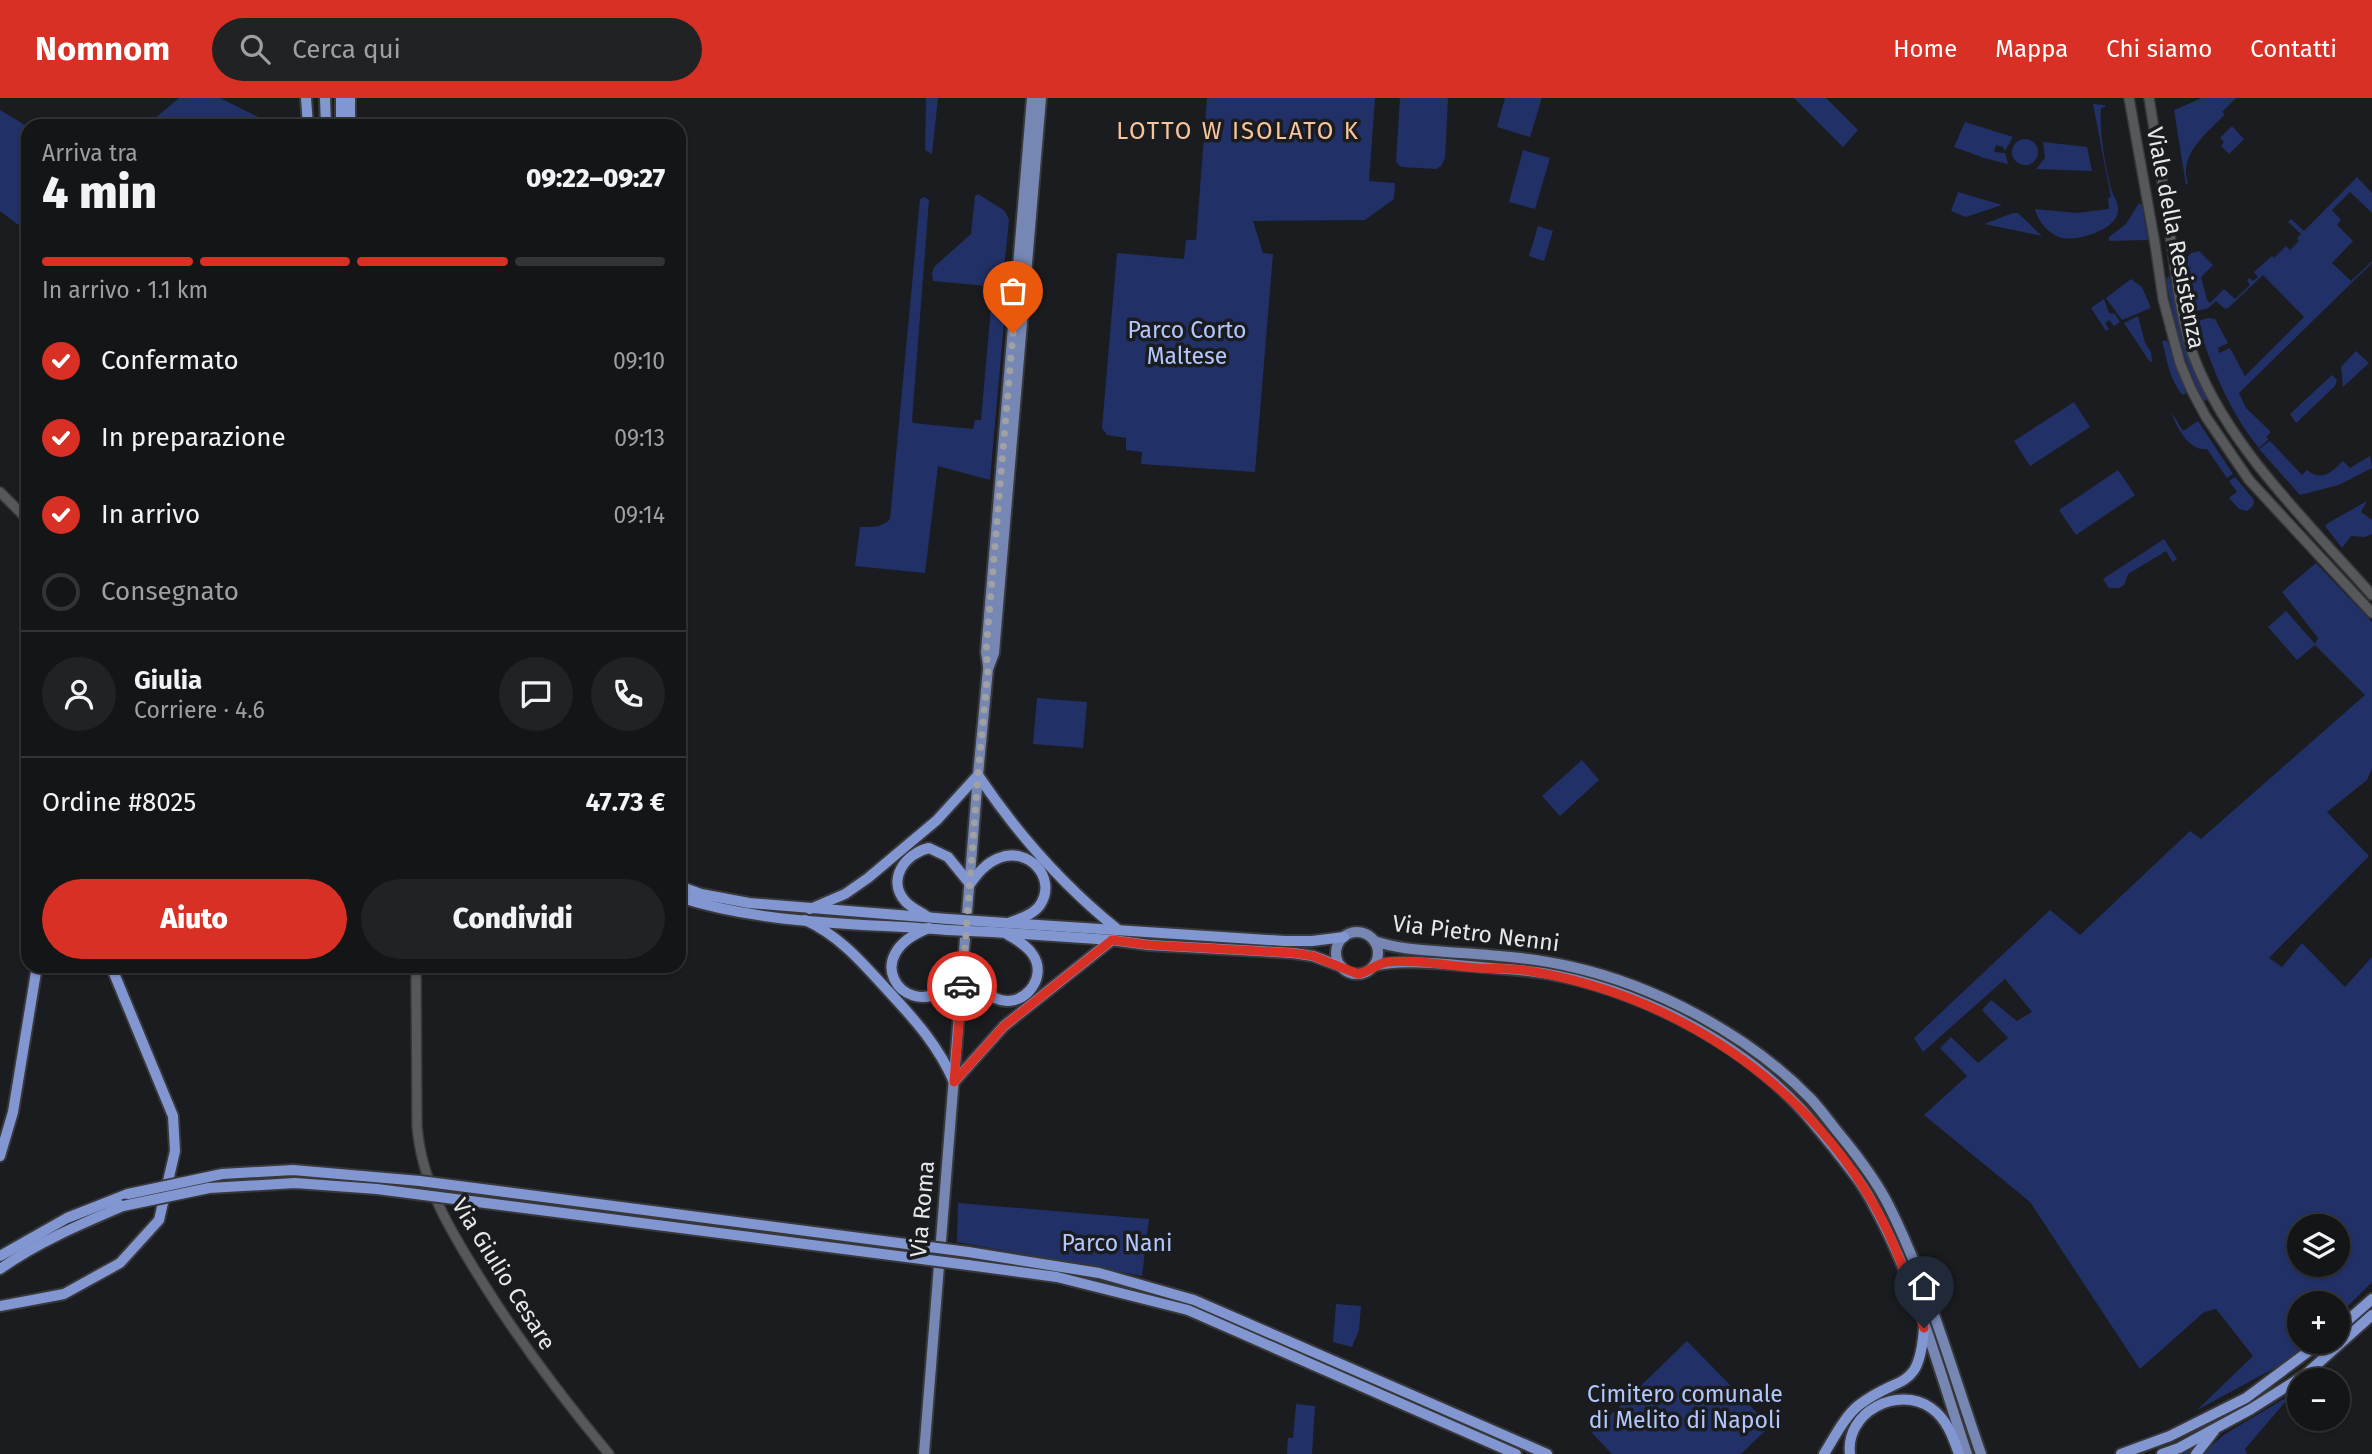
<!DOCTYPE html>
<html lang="it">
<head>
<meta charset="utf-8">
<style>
  body { margin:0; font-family:"Fira Sans",sans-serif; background:#212224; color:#f1f3f6; height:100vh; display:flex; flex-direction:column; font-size:26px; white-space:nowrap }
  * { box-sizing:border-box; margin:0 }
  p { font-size:23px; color:#9d9fa1 }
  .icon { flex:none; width:38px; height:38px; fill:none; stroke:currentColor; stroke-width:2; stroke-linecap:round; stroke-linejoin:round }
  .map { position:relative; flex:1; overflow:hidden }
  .details { position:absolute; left:21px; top:21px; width:665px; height:854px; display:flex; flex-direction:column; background:#141517; border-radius:21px; box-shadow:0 2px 5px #0004,0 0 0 2px #333436 }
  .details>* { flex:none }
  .tools { position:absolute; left:2287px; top:1116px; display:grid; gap:14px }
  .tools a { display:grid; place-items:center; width:63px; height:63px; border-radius:50%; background:#141517; box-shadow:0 2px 5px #0004,0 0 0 2px #333436; font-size:35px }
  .pin { position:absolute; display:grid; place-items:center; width:60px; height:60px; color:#fff; margin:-72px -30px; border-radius:50% 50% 50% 0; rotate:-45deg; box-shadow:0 0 7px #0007 }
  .pin .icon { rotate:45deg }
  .courier { position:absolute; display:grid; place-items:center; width:70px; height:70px; margin:-35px; border:5px solid #d93025; border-radius:50%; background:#fff; color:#222; box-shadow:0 2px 9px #0007 }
  .overview em { font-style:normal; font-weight:800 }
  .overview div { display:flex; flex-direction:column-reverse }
  .overview { display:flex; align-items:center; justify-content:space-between; height:119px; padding:0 21px }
  h1 { font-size:46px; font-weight:800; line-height:52px }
  .bar { display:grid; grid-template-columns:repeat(4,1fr); gap:10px 7px; align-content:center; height:84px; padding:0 21px }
  .bar i { height:9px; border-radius:5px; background:#333436 }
  .bar .selected { background:#d93025 }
  .bar p { grid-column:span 4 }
  .line { display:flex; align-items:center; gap:18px; padding:0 21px; border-top:2px solid #333436 }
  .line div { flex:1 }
  .round { display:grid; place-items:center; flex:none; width:74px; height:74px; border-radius:37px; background:#212224 }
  ol { padding:0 21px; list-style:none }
  li { display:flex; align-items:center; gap:21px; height:77px }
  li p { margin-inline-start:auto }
  li .icon { padding:7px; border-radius:50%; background:#d93025; color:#fff; stroke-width:4 }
  li:last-child { color:#9d9fa1 }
  li i { width:38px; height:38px; border:4px solid #333436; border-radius:50% }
  .button { display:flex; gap:14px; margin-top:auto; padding:14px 21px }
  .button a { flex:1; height:80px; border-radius:42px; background:#d93025; color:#fff; font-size:28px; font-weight:800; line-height:80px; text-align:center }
  .button a+a { background:#212224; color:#f1f3f6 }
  header { display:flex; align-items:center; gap:42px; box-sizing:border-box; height:98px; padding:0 35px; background:#d93025; color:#fff }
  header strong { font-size:33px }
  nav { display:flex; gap:38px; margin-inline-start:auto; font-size:24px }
  .search { width:490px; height:63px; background:#212224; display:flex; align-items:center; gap:18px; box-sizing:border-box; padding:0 24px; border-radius:38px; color:#9d9fa1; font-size:26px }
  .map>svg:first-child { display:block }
</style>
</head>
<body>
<header>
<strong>Nomnom</strong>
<div class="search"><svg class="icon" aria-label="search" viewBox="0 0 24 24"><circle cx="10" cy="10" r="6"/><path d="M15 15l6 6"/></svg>Cerca qui</div>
<nav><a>Home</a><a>Mappa</a><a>Chi siamo</a><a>Contatti</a></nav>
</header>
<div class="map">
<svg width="2372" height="1356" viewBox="0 0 2372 1356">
  <rect width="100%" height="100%" fill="#1b1c1f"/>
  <g fill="#213167" fill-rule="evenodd">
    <polygon points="179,0 220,0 276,28 146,28"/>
    <polygon points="926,0 938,0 932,56 925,52"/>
    <polygon points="1207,0 1375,0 1369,83 1395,85 1394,101 1365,122 1253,123 1263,155 1273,156 1255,374 1141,366 1142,354 1126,352 1126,340 1107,337 1102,330 1117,155 1184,161 1186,142 1196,142"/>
    <polygon points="1400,0 1448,0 1445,60 1441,68 1436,71 1401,69 1396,64"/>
    <polygon points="1505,0 1542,0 1530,39 1497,29"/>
    <polygon points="1794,0 1826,0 1858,32 1843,49"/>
    <path d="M 2202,0 L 2236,0 L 2222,14 L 2225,16 C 2207,36 2178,55 2188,86 L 2186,87 L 2174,12 Z"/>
    <path d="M 2093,6 L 2105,7 L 2105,9 L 2101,10 C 2099,35 2105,66 2111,91 C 2114,100 2121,108 2117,117 C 2112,133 2074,145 2059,139 C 2048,135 2037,122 2035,111 L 2077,115 L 2109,111 L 2108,100 L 2111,99 Z"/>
    <polygon points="0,12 28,29 28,134 0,113"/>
    <polygon points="1965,24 2013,39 2005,53 2003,49 1996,47 1994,54 2005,55 2008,66 1984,60 1954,49"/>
    <polygon points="2232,28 2244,41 2229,56 2221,48 2224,44 2220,40"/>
    <circle cx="2025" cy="54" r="13"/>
    <polygon points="2043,44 2087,49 2092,73 2036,71 2045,60"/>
    <polygon points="1523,52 1550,60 1535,111 1509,104"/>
    <path d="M 2357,79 L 2372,95 L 2372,115 L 2350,94 L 2332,112 L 2341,122 L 2337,127 L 2353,143 L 2332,165 L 2351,183 L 2372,163 L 2372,165 L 2239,295 L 2246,310 L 2271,334 L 2266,339 L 2269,341 L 2259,350 C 2229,313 2211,268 2197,223 L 2209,220 L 2215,221 L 2228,245 L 2218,250 L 2219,255 L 2230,250 L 2245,278 L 2304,219 L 2263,177 L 2228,210 L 2225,211 L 2216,203 L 2208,210 L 2194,214 L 2184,174 L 2185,162 L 2191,155 L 2199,153 L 2213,167 L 2201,179 L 2207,202 L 2210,205 L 2224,191 L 2235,201 L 2250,187 L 2247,182 L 2249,180 L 2253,183 L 2258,179 L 2254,174 L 2272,158 L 2274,160 L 2286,148 L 2290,152 L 2299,143 L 2297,140 L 2301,136 L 2288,124 L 2291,121 L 2304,133 Z"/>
    <polygon points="1958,94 2002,107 1966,119 1951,113"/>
    <path d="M 978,96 L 1005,113 L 1009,122 L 1003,182 L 1007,190 L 990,382 L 938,368 L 925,475 L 855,468 L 860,429 C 872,429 882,430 890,421 L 920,101 L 924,99 L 929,102 L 912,322 L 913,325 L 973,331 L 975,322 L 981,322 L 992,198 L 987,197 L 987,188 L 933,183 L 932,175 L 934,169 L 971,136 L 975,98 Z"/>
    <polygon points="2139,105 2142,107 2148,142 2109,143 2109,139 2126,126"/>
    <polygon points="2013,115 2018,115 2042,138 1984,126"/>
    <polygon points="1538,128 1553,133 1544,163 1529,158"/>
    <path d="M 2169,177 L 2182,237 L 2208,301 L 2204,303 C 2183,265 2174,224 2166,182 Z"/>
    <polygon points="2131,181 2142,189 2151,210 2122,222 2106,200"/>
    <polygon points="2104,201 2109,215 2115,216 2120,224 2114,228 2109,222 2105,225 2109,231 2106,233 2091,210"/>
    <polygon points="2138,218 2145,245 2151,254 2152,263 2150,264 2124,225"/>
    <path d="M 2167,242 L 2186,295 L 2183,297 C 2170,284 2167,261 2162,243 Z"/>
    <polygon points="2356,253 2369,265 2343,289 2341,269"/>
    <polygon points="2332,277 2337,282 2335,288 2296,325 2290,316"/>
    <polygon points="2074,304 2090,329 2030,368 2014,343"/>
    <path d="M 2172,315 L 2183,333 L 2198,323 L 2233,376 L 2227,380 L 2207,351 C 2190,354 2175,328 2172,315 Z"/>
    <path d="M 2270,343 L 2302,377 L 2307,372 C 2322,384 2332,374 2343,363 L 2350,370 L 2370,358 L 2372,370 L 2339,387 L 2300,397 L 2259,351 Z"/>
    <polygon points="2118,372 2135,397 2076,437 2059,412"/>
    <polygon points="2235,379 2254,402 2253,408 2247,413 2239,411 2229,400 2237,394 2229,383"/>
    <polygon points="2367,403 2361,414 2372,422 2372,436 2365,439 2351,438 2342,450 2325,428 2328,425"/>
    <polygon points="2164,441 2177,461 2173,464 2166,453 2128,476 2124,487 2119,490 2109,490 2103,481"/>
    <path d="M 2316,465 L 2372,524 L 2372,670 L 2367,682 L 2327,714 L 2369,758 L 2269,860 L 2282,869 L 2302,845 L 2345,889 L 2372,859 L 2372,1184 L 2338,1218 L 2338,1206 L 2300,1206 L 2300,1244 L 2311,1244 L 2297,1258 L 2197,1312 L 2253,1258 L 2216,1211 L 2204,1214 L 2140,1271 L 2030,1104 L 1924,1017 L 1967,978 L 1940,950 L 1951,939 L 1978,965 L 2008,940 L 1982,912 L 1991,902 L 2017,923 L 2032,914 L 2005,881 L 1923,954 L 1914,940 L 2050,812 L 2080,837 L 2190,733 L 2201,741 L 2365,597 L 2315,547 L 2297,562 L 2268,529 L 2286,513 L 2315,546 L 2318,540 L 2282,494 ZM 2300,1129 L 2338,1129 L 2338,1167 L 2300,1167 Z"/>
    <polygon points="1037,600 1087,604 1083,650 1033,646"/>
    <polygon points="1582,662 1599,682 1560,718 1542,698"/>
    <polygon points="958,1105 1149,1121 1142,1178 957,1144"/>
    <polygon points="1336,1206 1361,1208 1359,1232 1352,1249 1333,1244"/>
    <polygon points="1687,1243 1770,1328 1741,1356 1612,1356 1592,1335"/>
    <polygon points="2292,1296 2245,1351 2247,1356 2182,1356 2197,1349 2207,1351 2225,1336"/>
    <polygon points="1296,1306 1315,1308 1312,1356 1287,1356 1288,1340 1293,1340"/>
  </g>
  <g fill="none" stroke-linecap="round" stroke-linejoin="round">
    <g stroke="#38383a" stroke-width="12">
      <g id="tertiary">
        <polyline points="2129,0 2155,146 2163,201 2180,265 2191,291 2206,319 2249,382 2372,515"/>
        <path d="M 2149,0 C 2157,48 2164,95 2171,143 C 2176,178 2180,214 2190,248 C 2222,344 2307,423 2372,497"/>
        <polyline points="0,394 28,422"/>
        <path d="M 416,868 L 417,1028 C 422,1089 453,1137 485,1188 C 523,1248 564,1302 609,1356"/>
      </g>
    </g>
    <g stroke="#38383a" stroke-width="14">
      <g id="primary">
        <polyline points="988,568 986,554 1032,0"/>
        <circle cx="1357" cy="855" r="21"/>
        <path d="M 1374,843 C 1398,851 1422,852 1447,854 C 1488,857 1528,859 1568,868 C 1655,887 1749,937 1811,1001 C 1822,1013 1831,1026 1841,1038 C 1859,1060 1876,1082 1889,1108 C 1928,1186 1952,1273 1981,1356"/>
        <path d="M 1374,868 C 1406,859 1470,869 1506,871 C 1610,877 1730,934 1801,1011 C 1812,1023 1822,1036 1832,1048 C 1847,1067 1863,1086 1874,1108 C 1915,1182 1940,1275 1967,1356"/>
        <polyline points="924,1356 978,677 988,571 994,555 1041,0"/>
      </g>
    </g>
    <g stroke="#38383a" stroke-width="14">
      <g id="trunk">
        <polyline points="306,0 308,28"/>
        <polyline points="325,0 326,28"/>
        <polyline points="341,0 341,28"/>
        <polyline points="350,0 350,28"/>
        <polyline points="679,788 701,796 749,805 948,821"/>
        <path d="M 679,799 C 765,827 858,825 947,832"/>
        <path d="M 810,811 L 845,796 L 868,780 L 937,722 L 978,677 C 1016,734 1064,788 1117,831"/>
        <path d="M 928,819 C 921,814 911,810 905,803 C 886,781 906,755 929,750 L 948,759 L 970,786 C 978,775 986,765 999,760 C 1028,748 1058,780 1040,807 C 1034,816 1021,820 1011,824"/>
        <path d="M 805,822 C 842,839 864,867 891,896 C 916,923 939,949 954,984 L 1004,928 L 1112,842"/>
        <polyline points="992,824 1285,843 1312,843 1344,839"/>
        <path d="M 929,830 C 858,857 903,918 941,893 C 951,887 957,877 963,869 C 973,879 982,895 995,900 C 1021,913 1049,881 1033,857 C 1027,847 1016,842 1007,836"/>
        <polyline points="992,834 1112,842 1149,847 1293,855 1313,858 1342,869"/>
        <polyline points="0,1058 13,1014 37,868"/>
        <polyline points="968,1154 1099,1175 1194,1202 1547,1356"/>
        <polyline points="0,1158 67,1120 128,1096"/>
        <polyline points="968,1167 1057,1179 1188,1212 1516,1356"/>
        <path d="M 0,1171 C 38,1144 81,1126 123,1108"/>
        <polyline points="0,1208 64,1196 120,1165 159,1122 175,1053 173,1018 111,868"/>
        <polyline points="2338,1231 2372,1201"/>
        <path d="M 1824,1356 C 1834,1340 1844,1319 1859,1307 C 1901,1275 1919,1295 1924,1230"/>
        <path d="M 1850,1356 C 1845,1314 1898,1287 1931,1310 C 1947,1321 1953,1339 1959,1356"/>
        <polyline points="2121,1356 2170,1338 2246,1300 2321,1244"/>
        <polyline points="2162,1356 2179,1350 2251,1311 2305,1277 2372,1217"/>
        <polyline points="2196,1356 2214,1333"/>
      </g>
    </g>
    <use href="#tertiary" stroke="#57585b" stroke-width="9"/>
    <use href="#primary" stroke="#7787b4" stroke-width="10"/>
    <use href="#trunk" stroke="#8297d2" stroke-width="10"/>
    <g stroke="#38383a" stroke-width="14" stroke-linecap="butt">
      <g id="trunk-bridge">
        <polyline points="948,821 992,824"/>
        <polyline points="947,832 992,834"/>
        <polyline points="128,1096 222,1076 293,1072 420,1083 968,1154"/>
        <polyline points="123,1108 209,1090 295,1085 377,1091 968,1167"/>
      </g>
    </g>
    <use href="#trunk-bridge" stroke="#8297d2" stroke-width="10"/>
  </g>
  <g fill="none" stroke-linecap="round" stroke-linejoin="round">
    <polyline stroke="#a0a1a3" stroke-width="7" stroke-dasharray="0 12.6" points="962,888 978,677 988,571 986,554 1013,235"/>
    <path stroke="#d93025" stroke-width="9" d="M 962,888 L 954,984 L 1004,928 L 1112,842 L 1149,847 L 1293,855 L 1313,858 L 1358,876 C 1369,874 1376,866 1387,864 C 1416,861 1448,868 1477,870 C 1495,871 1513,870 1530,873 C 1672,897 1802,981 1874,1107 C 1896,1146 1910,1187 1924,1230"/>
  </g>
  <g text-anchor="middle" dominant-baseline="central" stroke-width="7" stroke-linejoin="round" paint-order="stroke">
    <g font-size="23" fill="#e7e8ea" stroke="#1b1c1f">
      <text transform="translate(2176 140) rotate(79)">Viale della Resistenza</text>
      <text transform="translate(1476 835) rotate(7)">Via Pietro Nenni</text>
      <text transform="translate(922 1111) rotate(-85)">Via Roma</text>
      <text transform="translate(504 1176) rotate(58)">Via Giulio Cesare</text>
    </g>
    <g font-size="23" fill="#b3c7fd" stroke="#1b1c1f">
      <text x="1187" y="232">Parco Corto<tspan x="1187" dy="26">Maltese</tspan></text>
      <text x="1117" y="1145">Parco Nani</text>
      <text x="1685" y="1296">Cimitero comunale<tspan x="1685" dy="26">di Melito di Napoli</tspan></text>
    </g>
    <g font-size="24" letter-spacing="2" fill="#f8c49c" stroke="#1b1c1f">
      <text x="1238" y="33">LOTTO W ISOLATO K</text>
    </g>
  </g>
</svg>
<div class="tools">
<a><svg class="icon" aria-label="layers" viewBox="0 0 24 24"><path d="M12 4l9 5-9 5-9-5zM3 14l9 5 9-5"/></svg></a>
<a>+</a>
<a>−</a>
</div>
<div class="pin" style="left:1013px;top:235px;background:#ea580c"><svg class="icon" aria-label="bag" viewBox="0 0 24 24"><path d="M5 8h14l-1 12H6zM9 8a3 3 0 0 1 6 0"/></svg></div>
<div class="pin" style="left:1924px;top:1230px;background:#1f2937"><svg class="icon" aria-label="home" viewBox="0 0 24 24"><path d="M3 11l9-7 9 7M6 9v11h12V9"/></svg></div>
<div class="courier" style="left:962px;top:888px"><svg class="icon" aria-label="car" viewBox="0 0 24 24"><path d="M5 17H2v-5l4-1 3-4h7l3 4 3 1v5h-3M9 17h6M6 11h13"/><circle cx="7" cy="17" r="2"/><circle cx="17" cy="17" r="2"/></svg></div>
<section class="details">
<div class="overview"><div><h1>4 min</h1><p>Arriva tra</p></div><em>09:22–09:27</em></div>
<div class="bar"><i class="selected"></i><i class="selected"></i><i class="selected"></i><i></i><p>In arrivo · 1.1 km</p></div>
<ol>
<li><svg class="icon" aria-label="check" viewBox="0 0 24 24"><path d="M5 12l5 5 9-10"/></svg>Confermato<p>09:10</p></li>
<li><svg class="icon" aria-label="check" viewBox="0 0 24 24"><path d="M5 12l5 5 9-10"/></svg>In preparazione<p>09:13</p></li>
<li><svg class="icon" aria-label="check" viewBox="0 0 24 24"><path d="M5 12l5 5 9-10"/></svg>In arrivo<p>09:14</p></li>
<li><i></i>Consegnato</li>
</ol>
<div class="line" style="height:126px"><a class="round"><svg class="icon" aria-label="person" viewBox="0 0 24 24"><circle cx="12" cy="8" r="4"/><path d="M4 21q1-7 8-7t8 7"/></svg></a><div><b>Giulia</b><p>Corriere · 4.6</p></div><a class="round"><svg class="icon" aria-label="chat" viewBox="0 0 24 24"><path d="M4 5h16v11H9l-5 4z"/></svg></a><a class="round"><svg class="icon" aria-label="phone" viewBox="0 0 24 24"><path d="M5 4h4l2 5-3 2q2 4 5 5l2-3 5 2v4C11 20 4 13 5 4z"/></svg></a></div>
<div class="line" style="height:91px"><div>Ordine #8025</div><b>47.73 €</b></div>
<div class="button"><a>Aiuto</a><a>Condividi</a></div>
</section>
</div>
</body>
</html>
